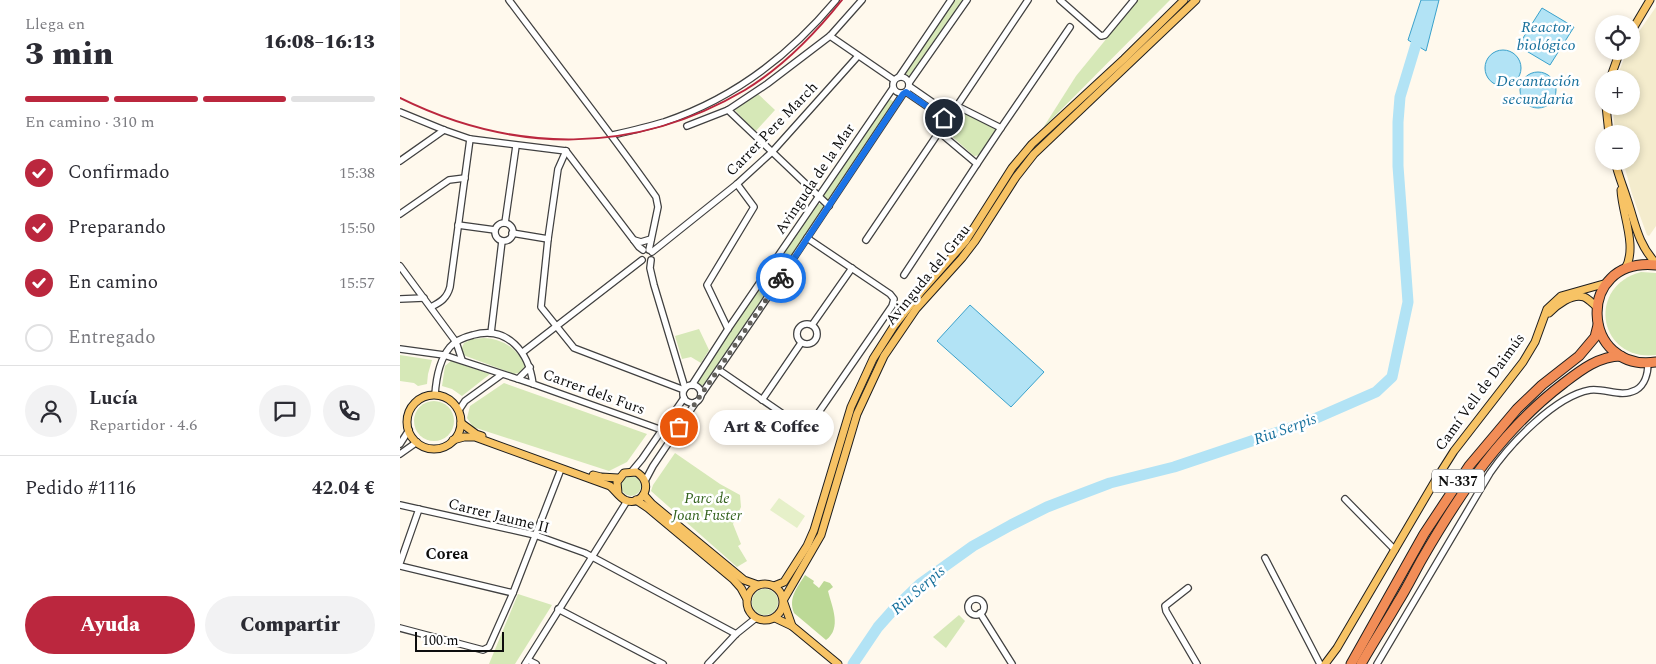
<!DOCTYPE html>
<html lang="es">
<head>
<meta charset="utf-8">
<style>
  body { margin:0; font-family:Spectral,serif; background:#f2f2f3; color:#2b2b33; height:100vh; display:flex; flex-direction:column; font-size:19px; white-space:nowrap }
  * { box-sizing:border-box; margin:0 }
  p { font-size:16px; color:#7c7c81 }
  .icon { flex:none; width:28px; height:28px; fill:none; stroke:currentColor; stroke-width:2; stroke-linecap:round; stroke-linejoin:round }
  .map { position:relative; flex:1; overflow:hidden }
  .sheet { display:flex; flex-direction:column; background:#fff; width:400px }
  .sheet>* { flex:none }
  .fabs { position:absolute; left:1195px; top:15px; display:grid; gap:10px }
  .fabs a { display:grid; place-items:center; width:45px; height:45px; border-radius:50%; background:#fff; box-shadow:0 2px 8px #0003; font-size:25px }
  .scale { position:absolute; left:15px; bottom:12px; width:89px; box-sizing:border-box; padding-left:5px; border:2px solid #0d0d0d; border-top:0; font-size:14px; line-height:18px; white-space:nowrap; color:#0d0d0d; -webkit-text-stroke:4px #fff; paint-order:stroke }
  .pin { position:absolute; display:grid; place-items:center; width:42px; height:42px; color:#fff; margin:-21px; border:2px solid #fff; border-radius:50%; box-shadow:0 1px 5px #0007 }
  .courier { position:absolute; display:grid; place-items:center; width:50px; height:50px; margin:-25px; border:4px solid #1a73e8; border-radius:50%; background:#fff; color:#222; box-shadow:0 1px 6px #0007 }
  .bubble { position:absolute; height:35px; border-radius:18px; background:#fff; box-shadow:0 2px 8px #0003; font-size:16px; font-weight:800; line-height:35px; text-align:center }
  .summary em { font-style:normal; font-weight:800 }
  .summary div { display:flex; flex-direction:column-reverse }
  .summary { display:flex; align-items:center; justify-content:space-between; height:85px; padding:0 25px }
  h1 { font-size:32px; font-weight:800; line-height:38px }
  .bar { display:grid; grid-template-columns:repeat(4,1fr); gap:8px 5px; align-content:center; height:60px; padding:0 25px }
  .bar i { height:6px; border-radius:4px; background:#e1e1e2 }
  .bar .current { background:#bb273e }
  .bar p { grid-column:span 4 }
  .line { display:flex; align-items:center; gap:12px; padding:0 25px; border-top:1px solid #e1e1e2 }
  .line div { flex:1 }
  .round { display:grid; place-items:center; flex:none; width:52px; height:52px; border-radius:26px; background:#f2f2f3 }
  ol { padding:0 25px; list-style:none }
  li { display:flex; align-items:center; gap:15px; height:55px }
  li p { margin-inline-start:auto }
  li .icon { padding:5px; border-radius:50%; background:#bb273e; color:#fff; stroke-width:4 }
  li:last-child { color:#7c7c81 }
  li i { width:28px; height:28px; border:2px solid #e1e1e2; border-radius:50% }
  .action { display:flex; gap:10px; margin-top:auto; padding:10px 25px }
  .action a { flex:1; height:58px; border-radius:30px; background:#bb273e; color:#fff; font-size:20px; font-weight:800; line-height:58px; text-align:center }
  .action a+a { background:#f2f2f3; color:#2b2b33 }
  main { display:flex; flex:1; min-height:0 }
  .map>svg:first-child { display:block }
</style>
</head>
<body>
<main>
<section class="sheet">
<div class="summary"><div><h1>3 min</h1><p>Llega en</p></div><em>16:08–16:13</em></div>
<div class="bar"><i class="current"></i><i class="current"></i><i class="current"></i><i></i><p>En camino · 310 m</p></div>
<ol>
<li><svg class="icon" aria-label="check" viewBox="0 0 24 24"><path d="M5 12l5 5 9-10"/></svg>Confirmado<p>15:38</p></li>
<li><svg class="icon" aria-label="check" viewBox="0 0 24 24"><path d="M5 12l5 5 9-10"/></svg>Preparando<p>15:50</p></li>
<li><svg class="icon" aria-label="check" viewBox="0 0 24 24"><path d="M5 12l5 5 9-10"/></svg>En camino<p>15:57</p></li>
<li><i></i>Entregado</li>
</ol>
<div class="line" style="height:90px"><a class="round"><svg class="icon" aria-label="person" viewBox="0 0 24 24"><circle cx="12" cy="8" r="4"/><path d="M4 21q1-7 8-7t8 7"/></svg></a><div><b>Lucía</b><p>Repartidor · 4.6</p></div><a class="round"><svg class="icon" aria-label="chat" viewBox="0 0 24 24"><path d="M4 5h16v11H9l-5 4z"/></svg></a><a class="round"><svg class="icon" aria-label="phone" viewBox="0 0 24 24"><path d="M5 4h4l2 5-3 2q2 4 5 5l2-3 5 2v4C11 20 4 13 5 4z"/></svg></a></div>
<div class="line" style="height:65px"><div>Pedido #1116</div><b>42.04 €</b></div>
<div class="action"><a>Ayuda</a><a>Compartir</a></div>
</section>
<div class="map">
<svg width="1256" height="664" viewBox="0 0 1256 664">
  <rect width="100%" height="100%" fill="#fff9ed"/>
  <polygon fill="#f4eccd" points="1256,7 1256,226 1249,236 1247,235 1232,194 1223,161 1231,161 1231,134 1215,134 1213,109 1213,106 1231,106 1231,79 1216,79 1227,51 1231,51 1231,43"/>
  <g fill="#d6e8b7">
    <polygon points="554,0 563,0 511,77 506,74 506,72"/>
    <polygon points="738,0 770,0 643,128 676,76"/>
    <polygon points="357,93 375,110 355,132 334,109"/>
    <polygon points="488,98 494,102 430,200 427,202 422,196"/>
    <polygon points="555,110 569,114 595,128 597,131 581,155 574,156 547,132 544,125 548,116"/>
    <polygon points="416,203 423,205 423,208 304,385 300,386 296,383"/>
    <path d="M 1241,272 L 1256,273 L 1256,355 C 1199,362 1185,287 1241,272 Z"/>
    <polygon points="299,329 309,350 301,363 291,357 282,359 275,336"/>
    <path d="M 84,338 C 102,339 118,348 125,366 L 122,372 L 114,374 L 63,355 L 61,350 L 64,343 L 72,339 Z"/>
    <polygon points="0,355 32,360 28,374 27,384 18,386 14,383 0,381"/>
    <polygon points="51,361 90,374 62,396 52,389 42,386 45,366"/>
    <polygon points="104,383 247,434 227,462 209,471 73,427 67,418 70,406"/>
    <circle cx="34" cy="421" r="20"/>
    <polygon points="275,453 320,484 340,495 341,507 333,524 341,544 338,546 347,561 337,567 251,491 253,485"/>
    <circle cx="231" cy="486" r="10"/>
    <circle cx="365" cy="602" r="13"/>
    <polygon points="118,594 152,605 115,664 89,664"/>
    <polygon points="559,615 565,621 546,648 533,637"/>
  </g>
  <path fill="#bcd996" d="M 405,575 L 414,581 L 413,583 L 419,588 L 424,581 L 430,583 L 433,587 L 428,591 C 432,607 442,628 426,640 L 394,613 C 388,598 397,588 405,575 Z"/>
  <polygon fill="#e6f0c9" points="379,498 405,516 397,528 370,510"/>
  <g fill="#b2e3f5" stroke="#3aa1cb">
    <polygon points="1021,0 1039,0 1026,51 1008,40"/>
    <polygon points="1142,8 1174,27 1150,65 1118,46"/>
    <circle cx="1103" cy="68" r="18"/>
    <circle cx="1138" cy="90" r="18"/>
    <polygon points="570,305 644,372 611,407 537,341"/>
  </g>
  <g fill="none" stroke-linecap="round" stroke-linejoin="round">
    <polyline stroke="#b2e3f5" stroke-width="11" points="453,664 478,627 494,609 520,584 573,546 611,525 647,507 710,483 774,467 905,423 976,392 992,377 1008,302 998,166 998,122 1000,97 1020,31"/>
    <g stroke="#404040" stroke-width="8">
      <g id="minor">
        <path d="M 109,0 C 158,66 209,130 256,197 L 258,207 L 249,250"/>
        <polyline points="660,0 701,36 705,35 734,0"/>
        <polyline points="430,36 494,80"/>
        <circle cx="501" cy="85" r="8"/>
        <polyline points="499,77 551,0"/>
        <polyline points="509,83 567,0"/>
        <polyline points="509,86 548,113"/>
        <polyline points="506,92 544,118"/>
        <polyline points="557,106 601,128 577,164 539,132 548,113 557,106 628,0"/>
        <polyline points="328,110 429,206"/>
        <polyline points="0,112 44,130 70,139 166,151"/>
        <polyline points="287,126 328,110 367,84 430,36 462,0"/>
        <polyline points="601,128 670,27"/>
        <path d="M 213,135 C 230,131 247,127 264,122 C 333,99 390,55 436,0"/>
        <polyline points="166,151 158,169 148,239 141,307 174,348 284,390"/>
        <polyline points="166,151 239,247 243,250"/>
        <polyline points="0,161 44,130"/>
        <polyline points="0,214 49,180 65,178"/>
        <polyline points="105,223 116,146"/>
        <circle cx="104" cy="232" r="9"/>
        <polyline points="58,225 95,230"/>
        <polyline points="112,233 148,239"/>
        <polyline points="234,240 241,242 251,239"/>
        <polyline points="466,240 539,132"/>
        <polyline points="252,252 337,184 372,152 458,56"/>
        <polyline points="251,260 250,268 254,285 285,388"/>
        <polyline points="0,266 56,342 62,360"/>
        <polyline points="504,275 577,164"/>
        <polyline points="0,299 24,298"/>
        <path d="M 31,307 C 41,302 47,298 50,287 L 70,139"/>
        <circle cx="407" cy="334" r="10"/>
        <polyline points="412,325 452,268"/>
        <polyline points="328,329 307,285 354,207 337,184"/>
        <polyline points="91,333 102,241"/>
        <polyline points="0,349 44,355 118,379 130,367"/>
        <polyline points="123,352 242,260"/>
        <polyline points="319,370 402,427 408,428 492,306 494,299 490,294 407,238"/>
        <polyline points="118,379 133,384"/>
        <polyline points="292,385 328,329 493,88"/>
        <circle cx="292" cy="394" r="9"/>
        <path d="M 35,395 C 36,379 40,359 50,347 C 56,340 65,337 73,335 C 108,325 129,353 133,384 L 262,430"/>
        <polyline points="301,395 363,304 503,94"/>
        <polyline points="362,400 401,343"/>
        <polyline points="59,410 65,401 101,375"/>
        <polyline points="0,444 9,430"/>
        <polyline points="0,454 17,442"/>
        <polyline points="232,471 242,459 284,398"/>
        <polyline points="245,481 253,466 296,402"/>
        <polyline points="945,499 995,550"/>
        <polyline points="0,505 135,535 185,553 336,634"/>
        <polyline points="865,558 920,664"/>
        <polyline points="0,563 19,509"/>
        <polyline points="0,566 113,593"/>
        <polyline points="788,588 765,606 766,611 797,664"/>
        <circle cx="576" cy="607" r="8"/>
        <polyline points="158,609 263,664"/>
        <polyline points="580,613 612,664"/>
        <polyline points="0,628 83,650 89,647 113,593 161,469"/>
        <polyline points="128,660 136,664"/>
        <polyline points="125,664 227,501"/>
        <polyline points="308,664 336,634 356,618"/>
        <path d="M 977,664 L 1090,473 C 1110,444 1155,396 1190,390 C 1206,388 1221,398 1236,390 C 1245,385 1248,373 1248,363"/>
      </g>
    </g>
    <g stroke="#1e1e1e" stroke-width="9">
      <g id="major">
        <polyline points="1231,32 1250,0"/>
        <polyline points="1210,79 1220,51"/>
        <polyline points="1206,106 1209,134"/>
        <path d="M 1215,161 C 1218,175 1223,186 1227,199 C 1235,222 1238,245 1256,263"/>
        <path d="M 1221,190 C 1222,214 1238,247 1225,269"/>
        <path d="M 1149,313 C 1157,305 1172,293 1184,297 C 1189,299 1193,304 1197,307"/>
        <circle cx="34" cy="422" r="27"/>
        <polyline points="61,423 76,434 82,436"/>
        <path d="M 53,440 L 64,437 L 75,437 L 210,486 C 215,490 219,497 225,500 C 243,508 255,482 236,472 L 224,473 L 217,482 L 218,493"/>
        <polyline points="193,475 201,477 218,478"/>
        <polyline points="244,495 252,504 344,580 358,585"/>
        <polyline points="236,500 248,508 333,579 341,588 347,599"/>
        <circle cx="365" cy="602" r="18"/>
        <polyline points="374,586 384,582 407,546 414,530 451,407 473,359 494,326 520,293 565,242 612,168 632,144 724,59 784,0"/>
        <polyline points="384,599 421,535 457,414 484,356 516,309 562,258 575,241 616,177 634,154 796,0"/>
        <polyline points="384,603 392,626"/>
        <polyline points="375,618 392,626 438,664"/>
        <polyline points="925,664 937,648 1035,481 1054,451 1123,362 1135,342 1147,309 1161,296 1207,283"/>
      </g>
    </g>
    <g stroke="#1e1e1e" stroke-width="11">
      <g id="highway">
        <path d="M 1256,265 C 1174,257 1181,373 1256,362"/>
        <polyline points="951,664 1024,534 1069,466 1117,409 1142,385 1179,356 1195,337 1198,325"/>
        <path d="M 961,664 C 973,643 986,623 998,602 C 1007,588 1014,573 1022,559 C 1060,493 1103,429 1164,383 C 1181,370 1199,356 1221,356"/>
      </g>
    </g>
    <use href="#minor" stroke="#fff" stroke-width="5.5"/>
    <use href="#major" stroke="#f7c365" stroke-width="7"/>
    <use href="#highway" stroke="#f28d57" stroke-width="9"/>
    <path stroke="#bb273e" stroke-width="2" d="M 0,98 C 113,154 235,155 345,90 C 383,67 415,34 442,0"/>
  </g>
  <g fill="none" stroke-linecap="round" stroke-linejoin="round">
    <polyline stroke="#62605b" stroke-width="5" stroke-dasharray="0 9" points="279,427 381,278"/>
    <polyline stroke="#1a73e8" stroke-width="6" points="381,278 503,94 506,92 544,118"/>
  </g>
  <g text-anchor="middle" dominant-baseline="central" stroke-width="5" stroke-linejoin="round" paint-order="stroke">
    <rect fill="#fff" stroke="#565656" stroke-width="1" x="1032" y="469.5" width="52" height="23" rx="4"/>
    <g font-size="14" font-weight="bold" fill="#0d0d0d">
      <text x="1058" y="481">N-337</text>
    </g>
    <g font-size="15" fill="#0d0d0d" stroke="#fff">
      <text transform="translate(372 129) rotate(-46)">Carrer Pere March</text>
      <text transform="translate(415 179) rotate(-56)">Avinguda de la Mar</text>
      <text transform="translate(528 275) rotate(-51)">Avinguda del Grau</text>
      <text transform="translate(194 392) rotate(20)">Carrer dels Furs</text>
      <text transform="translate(1080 392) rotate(-54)">Camí Vell de Daimús</text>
      <text transform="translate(99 516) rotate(14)">Carrer Jaume II</text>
    </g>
    <g font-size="15" font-style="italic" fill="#34631e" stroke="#fff">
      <text x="307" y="498">Parc de<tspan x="307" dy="17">Joan Fuster</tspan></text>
    </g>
    <g font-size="16" font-style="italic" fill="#18719d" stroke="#fff">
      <text x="1146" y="27">Reactor<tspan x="1146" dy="18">biológico</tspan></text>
      <text x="1138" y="81">Decantación<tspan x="1138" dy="18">secundaria</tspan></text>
      <text transform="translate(885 429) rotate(-20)">Riu Serpis</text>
      <text transform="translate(518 590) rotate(-41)">Riu Serpis</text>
    </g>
    <g font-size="16" font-weight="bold" fill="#0d0d0d" stroke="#fff">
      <text x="47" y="554">Corea</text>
    </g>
  </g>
</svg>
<div class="fabs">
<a><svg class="icon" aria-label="locate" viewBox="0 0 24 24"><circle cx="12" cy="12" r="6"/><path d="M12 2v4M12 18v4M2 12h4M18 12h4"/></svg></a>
<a>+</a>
<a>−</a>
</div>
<div class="scale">100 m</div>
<div class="pin" style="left:279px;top:427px;background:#ea580c"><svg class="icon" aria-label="bag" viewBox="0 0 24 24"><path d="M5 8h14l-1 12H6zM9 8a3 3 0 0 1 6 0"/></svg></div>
<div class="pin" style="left:544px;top:118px;background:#1f2937"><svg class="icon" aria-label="home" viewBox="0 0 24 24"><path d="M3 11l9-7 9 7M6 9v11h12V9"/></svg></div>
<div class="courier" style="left:381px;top:278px"><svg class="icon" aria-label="bike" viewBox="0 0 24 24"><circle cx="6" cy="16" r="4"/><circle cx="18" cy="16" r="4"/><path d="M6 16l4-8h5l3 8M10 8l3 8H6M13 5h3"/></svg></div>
<div class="bubble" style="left:309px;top:410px;width:125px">Art &amp; Coffee</div>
</div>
</main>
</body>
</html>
